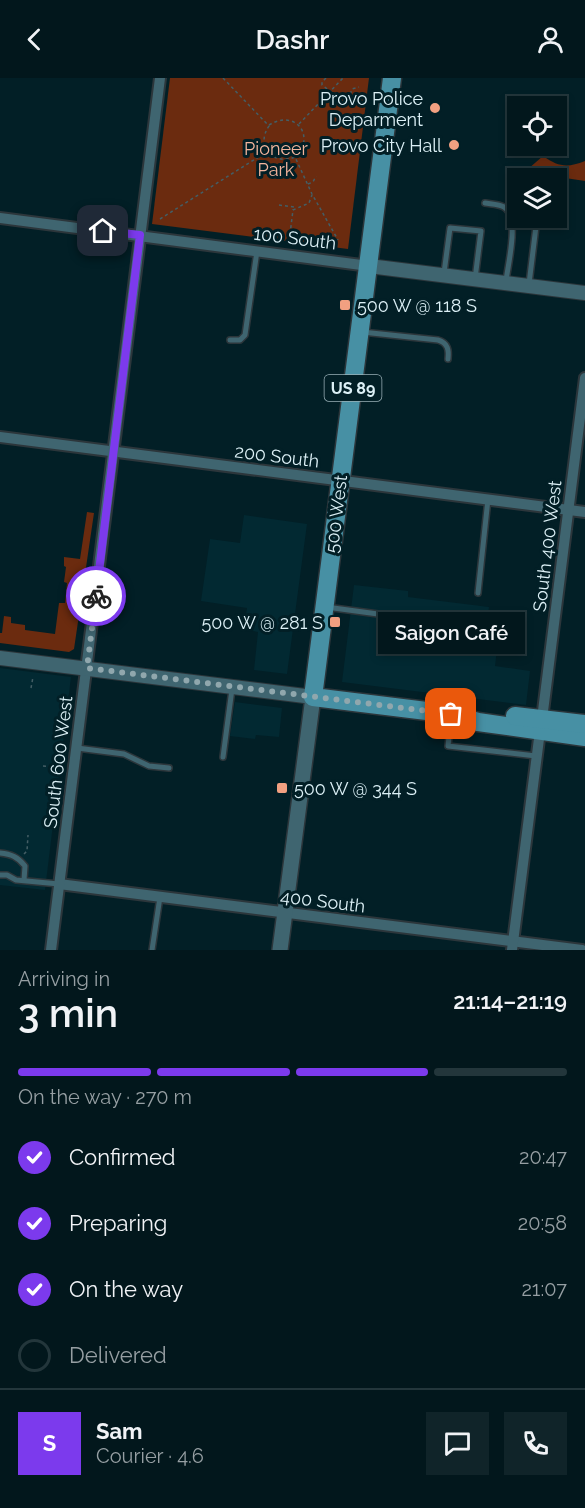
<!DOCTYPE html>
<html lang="en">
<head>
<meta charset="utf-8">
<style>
  body { margin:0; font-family:Raleway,sans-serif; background:#102429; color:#f1f3f6; height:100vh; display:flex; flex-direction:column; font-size:22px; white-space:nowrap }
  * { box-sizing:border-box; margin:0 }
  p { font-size:20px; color:#969fa3 }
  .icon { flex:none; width:33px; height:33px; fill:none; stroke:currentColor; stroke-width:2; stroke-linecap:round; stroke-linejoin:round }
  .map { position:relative; height:872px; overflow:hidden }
  .details { display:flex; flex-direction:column; background:#02171c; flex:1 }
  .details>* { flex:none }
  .fabs { position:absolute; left:507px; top:18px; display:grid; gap:12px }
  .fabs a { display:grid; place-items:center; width:60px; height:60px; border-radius:0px; background:#02171c; box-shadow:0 3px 9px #0003,0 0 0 2px #23363b; font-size:30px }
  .pin { position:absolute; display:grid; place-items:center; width:51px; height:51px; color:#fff; margin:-26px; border-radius:12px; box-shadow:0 3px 9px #0006 }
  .courier { position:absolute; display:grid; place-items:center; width:60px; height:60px; margin:-30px; border:4px solid #7c3aed; border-radius:50%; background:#fff; color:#222; box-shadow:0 2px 8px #0007 }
  .bubble { position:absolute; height:42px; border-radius:0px; background:#02171c; box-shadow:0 3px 9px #0003,0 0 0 2px #23363b; font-size:20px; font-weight:600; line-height:42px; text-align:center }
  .headline em { font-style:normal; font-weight:600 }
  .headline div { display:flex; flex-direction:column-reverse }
  .headline { display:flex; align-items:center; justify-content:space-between; height:102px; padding:0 18px }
  h1 { font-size:39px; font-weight:600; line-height:45px }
  .bar { display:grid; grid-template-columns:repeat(4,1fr); gap:9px 6px; align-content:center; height:72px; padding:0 18px }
  .bar i { height:8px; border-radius:4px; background:#23363b }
  .bar .active { background:#7c3aed }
  .bar p { grid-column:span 4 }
  .line { display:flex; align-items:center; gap:15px; padding:0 18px; border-top:2px solid #23363b }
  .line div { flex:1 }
  .round { display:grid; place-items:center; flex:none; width:63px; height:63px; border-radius:0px; background:#102429 }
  ol { padding:0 18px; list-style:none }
  li { display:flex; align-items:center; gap:18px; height:66px }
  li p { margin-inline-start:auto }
  li .icon { padding:6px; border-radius:50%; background:#7c3aed; color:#fff; stroke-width:4 }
  li:last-child { color:#969fa3 }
  li i { width:33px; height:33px; border:3px solid #23363b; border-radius:50% }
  header { display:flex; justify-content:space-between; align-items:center; height:78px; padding:0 18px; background:#02171c; font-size:27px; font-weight:600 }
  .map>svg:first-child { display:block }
</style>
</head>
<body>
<header><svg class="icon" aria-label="back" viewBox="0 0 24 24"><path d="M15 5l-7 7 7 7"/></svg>Dashr<svg class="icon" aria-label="person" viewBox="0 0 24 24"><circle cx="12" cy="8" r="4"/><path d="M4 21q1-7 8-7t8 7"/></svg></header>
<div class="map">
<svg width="585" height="872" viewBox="0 0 585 872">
  <rect width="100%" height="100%" fill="#021f26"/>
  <g fill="#022932">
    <polygon points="244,437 307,446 287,596 254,592 258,554 244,551 247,530 201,523 210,461 240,465"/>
    <polygon points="354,507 408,513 408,519 489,529 485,561 498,563 495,588 530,593 526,627 342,604"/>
    <polygon points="0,590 71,599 45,812 0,807"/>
    <polygon points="235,624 282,630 279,659 256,657 255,661 230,658"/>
  </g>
  <g fill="#6b2b0f">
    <polygon points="170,0 369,0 348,171 152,146"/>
    <path d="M 543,78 C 559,89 567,90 585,83 L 585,103 L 532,95 L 528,91 Z"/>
    <polygon points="87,434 94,435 74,571 69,574 0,565 0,555 2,555 4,538 11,539 11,545 25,547 25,552 55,556 59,525 65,525 67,505 64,504 66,489 64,488 64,479 80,481"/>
  </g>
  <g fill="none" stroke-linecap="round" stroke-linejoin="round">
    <g stroke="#2c363b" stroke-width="8">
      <g id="service">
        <path d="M 485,125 C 491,126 499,126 504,129 C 520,139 508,186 506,203"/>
        <polyline points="444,195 450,150 481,153 475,201"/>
        <polyline points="529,206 537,140"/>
        <path d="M 362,254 L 438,262 C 448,265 449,272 448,281"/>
        <polyline points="230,262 240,262 245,257 257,173"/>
        <polyline points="478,515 488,421"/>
        <polyline points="326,529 393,538"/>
        <polyline points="451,641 448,668 536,678"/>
        <polyline points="77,670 124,676 149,688 169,690"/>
        <polyline points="223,679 232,611"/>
        <path d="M 0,775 C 11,776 18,779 25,788 L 24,802"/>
        <polyline points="0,797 7,797 16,802 59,806"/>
        <polyline points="152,872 160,819"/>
      </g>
    </g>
    <g stroke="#2c363b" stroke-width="14">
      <g id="minor">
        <polyline points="0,140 369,188"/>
        <polyline points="0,359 585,434"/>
        <polyline points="542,641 585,300"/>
        <polyline points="59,806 582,872"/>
        <polyline points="51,872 160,0"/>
        <polyline points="512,872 540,653"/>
      </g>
    </g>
    <g stroke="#2c363b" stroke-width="16">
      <g id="tertiary">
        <polyline points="369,188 585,215"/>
        <polyline points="0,580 313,619"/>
      </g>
    </g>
    <g stroke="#2c363b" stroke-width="18">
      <polyline id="secondary" points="280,872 313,619"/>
    </g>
    <g stroke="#2c363b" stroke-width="21">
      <g id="primary">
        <polyline points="392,0 313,619 451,636 478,644 585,659"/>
        <polyline points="515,638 585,646"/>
      </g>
    </g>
    <g stroke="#445e65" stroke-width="1.5" stroke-dasharray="3 3" stroke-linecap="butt">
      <path d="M 223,0 L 269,48 C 255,68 273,88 295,79 L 312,116 L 338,162"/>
      <polyline points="326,0 322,4 322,7 334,16 337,21 348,23 352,11 359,9"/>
      <polyline points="347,24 357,25"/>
      <polyline points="299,46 343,0"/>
      <path d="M 269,47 C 295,31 316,57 296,79"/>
      <polyline points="308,106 313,104 316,98"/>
      <polyline points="279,127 294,129 293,132"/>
      <polyline points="160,141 268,73"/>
      <polyline points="290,156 293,132 309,125 312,117"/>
      <polyline points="31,610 33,599"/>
      <polyline points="43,688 55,689"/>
      <polyline points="24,776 27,773 28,757"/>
    </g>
    <use href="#service" stroke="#3f6570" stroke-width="5"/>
    <use href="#minor" stroke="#3f6570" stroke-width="10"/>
    <use href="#tertiary" stroke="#3f6570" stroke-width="14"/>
    <use href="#secondary" stroke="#3f6570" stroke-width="15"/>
    <use href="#primary" stroke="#4790a4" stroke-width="18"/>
  </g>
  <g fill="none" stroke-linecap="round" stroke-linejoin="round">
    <polyline stroke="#90a7ad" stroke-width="6" stroke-dasharray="0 10.8" points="96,518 87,590 451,636"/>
    <polyline stroke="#7c3aed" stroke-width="8" points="96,518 140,157 103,153"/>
  </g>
  <g fill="#f2a081" stroke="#021f26" stroke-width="2">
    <circle cx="435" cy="30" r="6"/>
    <circle cx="454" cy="67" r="6"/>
    <rect x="339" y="221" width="12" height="12" rx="3"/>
    <rect x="329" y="538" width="12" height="12" rx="3"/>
    <rect x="276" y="704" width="12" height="12" rx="3"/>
  </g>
  <g text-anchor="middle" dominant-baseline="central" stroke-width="6" stroke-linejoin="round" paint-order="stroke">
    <rect fill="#021f26" stroke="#9bb1b8" stroke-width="1.5" x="324.5" y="297" width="57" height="26" rx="4.5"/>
    <g font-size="16" font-weight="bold" fill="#dcf0f6">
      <text x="353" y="310">US 89</text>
    </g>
    <g font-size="18" fill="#dcf0f6" stroke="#021f26" text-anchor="end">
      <text x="423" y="20">Provo Police<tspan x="423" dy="21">Deparment</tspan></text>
      <text x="442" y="67">Provo City Hall</text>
      <text x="357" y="227" text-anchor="start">500 W @ 118 S</text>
      <text x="323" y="544">500 W @ 281 S</text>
      <text x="294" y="710" text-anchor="start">500 W @ 344 S</text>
    </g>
    <g font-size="18" fill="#f3b59d" stroke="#021f26">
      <text x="276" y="70">Pioneer<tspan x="276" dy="21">Park</tspan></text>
    </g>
    <g font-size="18" fill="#dcf0f6" stroke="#021f26">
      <text transform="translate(295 160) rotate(7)">100 South</text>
      <text transform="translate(277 378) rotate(7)">200 South</text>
      <text transform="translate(336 436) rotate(-83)">500 West</text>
      <text transform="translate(547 468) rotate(-83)">South 400 West</text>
      <text transform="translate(58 684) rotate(-83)">South 600 West</text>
      <text transform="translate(323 823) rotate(7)">400 South</text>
    </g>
  </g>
</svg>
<div class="fabs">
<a><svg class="icon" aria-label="locate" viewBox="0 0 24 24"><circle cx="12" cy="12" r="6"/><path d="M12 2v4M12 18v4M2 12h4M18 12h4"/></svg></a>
<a><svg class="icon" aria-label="layers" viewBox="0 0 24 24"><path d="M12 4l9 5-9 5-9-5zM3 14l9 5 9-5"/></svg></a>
</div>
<div class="pin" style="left:451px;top:636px;background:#ea580c"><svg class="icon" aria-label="bag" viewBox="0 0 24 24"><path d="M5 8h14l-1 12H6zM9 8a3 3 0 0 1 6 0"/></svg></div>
<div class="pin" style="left:103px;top:153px;background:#1f2937"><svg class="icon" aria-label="home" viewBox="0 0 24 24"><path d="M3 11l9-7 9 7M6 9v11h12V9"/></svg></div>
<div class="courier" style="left:96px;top:518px"><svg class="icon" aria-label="bike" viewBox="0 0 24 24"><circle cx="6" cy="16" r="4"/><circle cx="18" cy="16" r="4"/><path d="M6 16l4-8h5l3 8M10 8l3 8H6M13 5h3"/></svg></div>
<div class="bubble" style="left:378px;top:534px;width:147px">Saigon Café</div>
</div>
<section class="details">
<div class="headline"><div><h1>3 min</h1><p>Arriving in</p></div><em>21:14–21:19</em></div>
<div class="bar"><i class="active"></i><i class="active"></i><i class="active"></i><i></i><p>On the way · 270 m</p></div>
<ol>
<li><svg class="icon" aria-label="check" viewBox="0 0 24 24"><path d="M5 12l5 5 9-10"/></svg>Confirmed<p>20:47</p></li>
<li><svg class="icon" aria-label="check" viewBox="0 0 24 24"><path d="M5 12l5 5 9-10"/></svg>Preparing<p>20:58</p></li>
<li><svg class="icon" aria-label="check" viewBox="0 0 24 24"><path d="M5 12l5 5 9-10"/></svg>On the way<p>21:07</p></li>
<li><i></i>Delivered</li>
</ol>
<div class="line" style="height:108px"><b class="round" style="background:#7c3aed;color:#fff">S</b><div><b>Sam</b><p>Courier · 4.6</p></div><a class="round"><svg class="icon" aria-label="chat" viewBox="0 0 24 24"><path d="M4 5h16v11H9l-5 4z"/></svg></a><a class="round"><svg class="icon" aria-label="phone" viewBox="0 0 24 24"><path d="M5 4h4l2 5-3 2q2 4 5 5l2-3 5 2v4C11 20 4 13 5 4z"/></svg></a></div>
</section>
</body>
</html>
